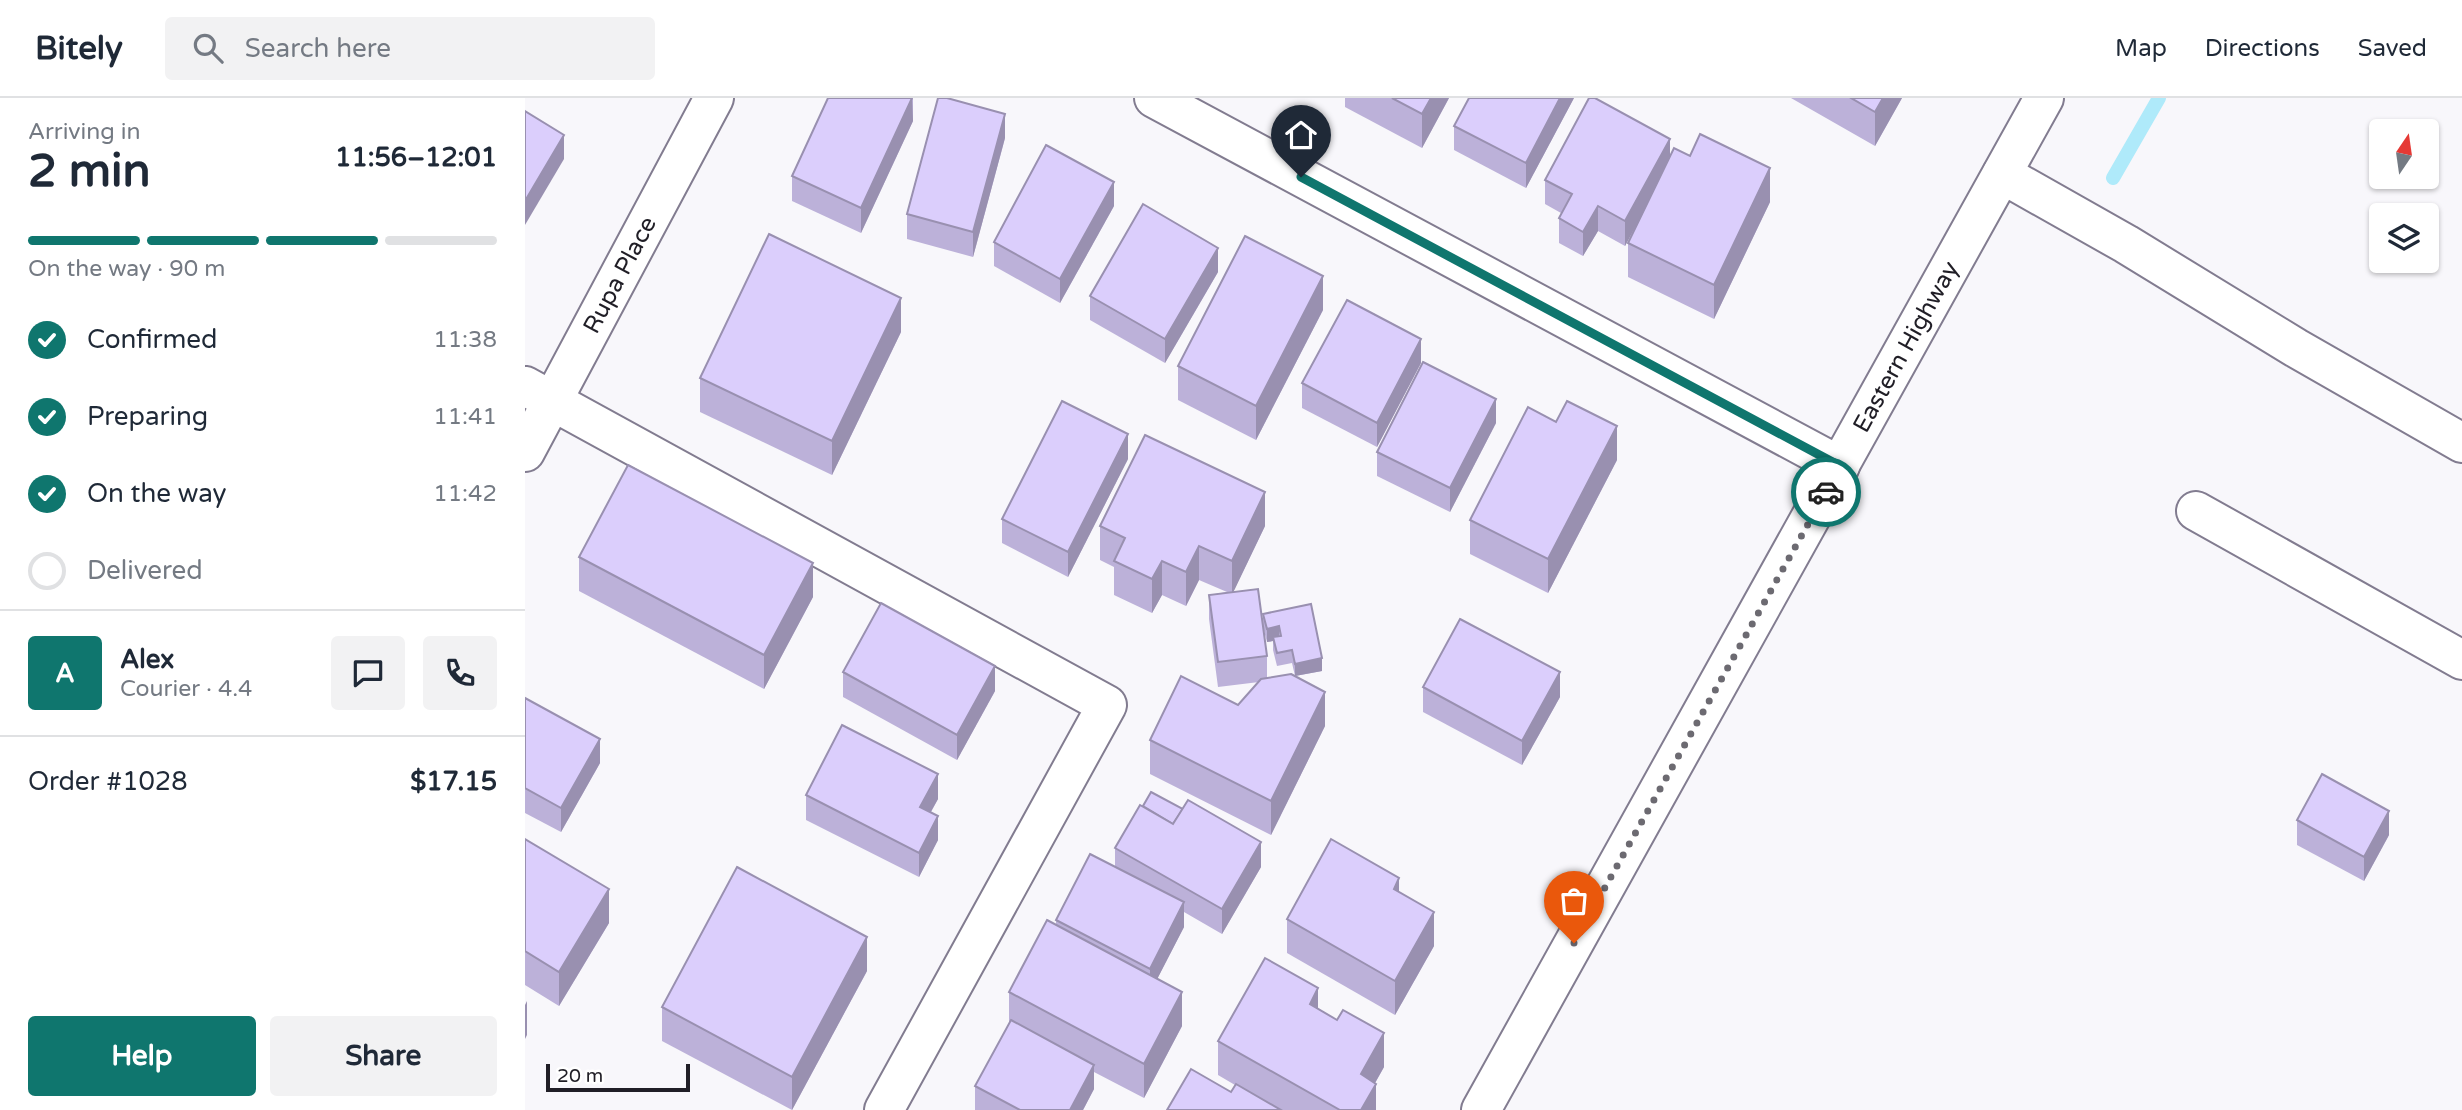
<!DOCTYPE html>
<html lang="en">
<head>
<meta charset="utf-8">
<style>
  body { margin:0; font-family:"Varela Round",sans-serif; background:#f2f2f3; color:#1f2937; height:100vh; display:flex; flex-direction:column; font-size:26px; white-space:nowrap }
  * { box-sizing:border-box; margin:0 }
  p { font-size:23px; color:#747a83 }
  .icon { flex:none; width:38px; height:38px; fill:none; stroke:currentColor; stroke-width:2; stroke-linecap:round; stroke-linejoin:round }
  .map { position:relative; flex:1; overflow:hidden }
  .sheet { display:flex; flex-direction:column; background:#fff; width:525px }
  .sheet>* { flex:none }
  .needle { width:46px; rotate:13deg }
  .controls { position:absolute; left:1844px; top:21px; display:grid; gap:14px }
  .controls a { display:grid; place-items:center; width:70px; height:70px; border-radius:7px; background:#fff; box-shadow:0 2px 5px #0004; font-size:35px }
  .scale { position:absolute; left:21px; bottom:18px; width:144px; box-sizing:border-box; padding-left:7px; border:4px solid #201e26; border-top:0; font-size:19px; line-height:24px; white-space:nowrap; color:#201e26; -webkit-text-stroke:5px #fff; paint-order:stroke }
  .pin { position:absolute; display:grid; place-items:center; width:60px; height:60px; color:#fff; margin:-72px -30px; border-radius:50% 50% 50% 0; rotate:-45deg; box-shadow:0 0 7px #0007 }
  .pin .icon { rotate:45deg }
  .courier { position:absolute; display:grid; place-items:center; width:70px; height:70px; margin:-35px; border:5px solid #0f766e; border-radius:50%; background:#fff; color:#222; box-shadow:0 2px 9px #0007 }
  .head em { font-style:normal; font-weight:700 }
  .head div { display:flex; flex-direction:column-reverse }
  .head { display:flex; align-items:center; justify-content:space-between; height:119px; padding:0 28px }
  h1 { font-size:46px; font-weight:700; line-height:52px }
  .bar { display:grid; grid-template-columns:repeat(4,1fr); gap:10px 7px; align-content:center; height:84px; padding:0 28px }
  .bar i { height:9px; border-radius:5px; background:#e0e1e3 }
  .bar .active { background:#0f766e }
  .bar p { grid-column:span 4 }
  .line { display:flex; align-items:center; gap:18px; padding:0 28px; border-top:2px solid #e0e1e3 }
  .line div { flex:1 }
  .round { display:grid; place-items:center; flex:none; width:74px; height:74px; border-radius:7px; background:#f2f2f3 }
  ol { padding:0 28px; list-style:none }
  li { display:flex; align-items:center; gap:21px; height:77px }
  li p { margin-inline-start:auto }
  li .icon { padding:7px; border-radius:50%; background:#0f766e; color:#fff; stroke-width:4 }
  li:last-child { color:#747a83 }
  li i { width:38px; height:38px; border:4px solid #e0e1e3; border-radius:50% }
  .action { display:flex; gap:14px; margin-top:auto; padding:14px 28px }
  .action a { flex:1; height:80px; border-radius:7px; background:#0f766e; color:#fff; font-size:28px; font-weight:700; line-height:80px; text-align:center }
  .action a+a { background:#f2f2f3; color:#1f2937 }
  header { display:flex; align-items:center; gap:42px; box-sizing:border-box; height:98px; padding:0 35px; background:#fff; border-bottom:2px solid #e0e1e3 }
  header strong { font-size:33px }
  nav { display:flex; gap:38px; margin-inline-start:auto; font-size:24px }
  .search { width:490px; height:63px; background:#f2f2f3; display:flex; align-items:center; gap:18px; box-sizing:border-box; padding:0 24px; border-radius:7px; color:#747a83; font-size:26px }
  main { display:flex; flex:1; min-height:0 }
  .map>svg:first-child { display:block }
</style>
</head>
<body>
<header>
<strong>Bitely</strong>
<div class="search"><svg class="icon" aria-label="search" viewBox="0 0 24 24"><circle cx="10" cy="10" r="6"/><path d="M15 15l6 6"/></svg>Search here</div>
<nav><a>Map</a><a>Directions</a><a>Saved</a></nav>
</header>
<main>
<section class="sheet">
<div class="head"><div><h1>2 min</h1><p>Arriving in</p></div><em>11:56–12:01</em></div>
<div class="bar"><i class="active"></i><i class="active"></i><i class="active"></i><i></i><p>On the way · 90 m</p></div>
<ol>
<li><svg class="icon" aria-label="check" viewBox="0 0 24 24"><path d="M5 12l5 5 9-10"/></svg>Confirmed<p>11:38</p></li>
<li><svg class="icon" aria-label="check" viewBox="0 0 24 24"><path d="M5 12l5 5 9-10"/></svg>Preparing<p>11:41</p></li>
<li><svg class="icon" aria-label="check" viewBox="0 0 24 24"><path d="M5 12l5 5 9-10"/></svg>On the way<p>11:42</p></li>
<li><i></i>Delivered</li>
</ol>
<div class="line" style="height:126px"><b class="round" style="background:#0f766e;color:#fff">A</b><div><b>Alex</b><p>Courier · 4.4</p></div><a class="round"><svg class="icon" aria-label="chat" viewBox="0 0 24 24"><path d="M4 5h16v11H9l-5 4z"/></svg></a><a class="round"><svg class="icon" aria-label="phone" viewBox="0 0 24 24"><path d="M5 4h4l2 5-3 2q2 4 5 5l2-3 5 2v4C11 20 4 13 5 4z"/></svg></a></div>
<div class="line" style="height:91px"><div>Order #1028</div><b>$17.15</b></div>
<div class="action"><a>Help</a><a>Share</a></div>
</section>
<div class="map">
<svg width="1937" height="1012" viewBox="0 0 1937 1012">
  <rect width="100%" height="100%" fill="#f8f7fb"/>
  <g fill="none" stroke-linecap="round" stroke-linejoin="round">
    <polyline stroke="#afeafa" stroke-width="14" points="1588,80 1634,0"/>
    <g stroke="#827c90" stroke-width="42">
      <g id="minor">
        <polyline points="629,0 1315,368"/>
        <polyline points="1477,76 1601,146 1771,250 1937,345"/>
        <polyline points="0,288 582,607 359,1012"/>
        <polyline points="0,354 189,0"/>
        <polyline points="1671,413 1937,562"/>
        <polyline points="956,1012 1519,0"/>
      </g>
    </g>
    <use href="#minor" stroke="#fff" stroke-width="38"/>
  </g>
  <g fill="#bcb1d9">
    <polygon points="388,0 388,23 336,135 267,103 267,78"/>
    <polygon points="820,0 924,0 897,50 820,9"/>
    <polygon points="1049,0 1001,90 929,52 929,28"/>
    <polygon points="1266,0 1377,0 1350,48"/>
    <polygon points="480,40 448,159 382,141 382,116"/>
    <polygon points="1145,58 1245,104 1189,221 1103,179 1103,145 1111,127 1100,148 1073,133 1058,158 1034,145 1034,120 1036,115 1020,106 1020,82"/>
    <polygon points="589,108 535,205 469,168 469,144"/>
    <polygon points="693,174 640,265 565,222 565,198"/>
    <polygon points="798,212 731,342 653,302 653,268"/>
    <polygon points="376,234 307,377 175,314 175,280"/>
    <polygon points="896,265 852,349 777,310 777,285"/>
    <polygon points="971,325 925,414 852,378 852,354"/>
    <polygon points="603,361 543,479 477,445 477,421"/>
    <polygon points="1092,362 1023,495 945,456 945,422"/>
    <polygon points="575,428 740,428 708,494 742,558 742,580 770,578 767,565 752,568 748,552 748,543 742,544 738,529 738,516 797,573 770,578 800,628 746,737 625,676 625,642 713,607 734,584 693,589 684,521 684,497 702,494 674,482 661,508 637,497 627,515 589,497 589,469 575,462"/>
    <polygon points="54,459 288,499 239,591 54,493"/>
    <polygon points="318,574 470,593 432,662 318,599"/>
    <polygon points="898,589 1035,599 997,667 898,614"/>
    <polygon points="0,600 75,665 36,734 0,715"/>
    <polygon points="281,697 413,701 406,714 413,742 394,779 281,722"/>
    <polygon points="1772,722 1864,737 1839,783 1772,747"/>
    <polygon points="0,741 84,825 34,908 0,887"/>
    <polygon points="590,750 736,769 697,836 659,814 659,829 632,881 657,928 619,1000 569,974 569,991 558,1012 450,1012 450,988 484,927 484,894 531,827 531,822 590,769"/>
    <polygon points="874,794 909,848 870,917 762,855 762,821"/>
    <polygon points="342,873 267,1012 137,943 137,909"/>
    <polygon points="793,911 859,969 850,985 851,1012 642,1012 706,994 710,987 693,977 693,943"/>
  </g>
  <g fill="#9990b0">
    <polygon points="387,0 388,23 336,135 336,110"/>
    <polygon points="906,0 924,0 897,50 897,16"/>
    <polygon points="1035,0 1049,0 1001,90 1001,65"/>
    <polygon points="1358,0 1377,0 1350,48 1350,14"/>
    <polygon points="480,16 480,40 448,159 448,134"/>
    <polygon points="39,37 39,61 0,127 0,103"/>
    <polygon points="1145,41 1145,65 1100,148 1100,123"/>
    <polygon points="1245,70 1245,104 1189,221 1189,187"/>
    <polygon points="589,84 589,108 535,205 535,181"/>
    <polygon points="1073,108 1073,133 1058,158 1058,134"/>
    <polygon points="693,150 693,174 640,265 640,241"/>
    <polygon points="798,178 798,212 731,342 731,308"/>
    <polygon points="376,200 376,234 307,377 307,343"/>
    <polygon points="896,241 896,265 852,349 852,325"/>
    <polygon points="971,301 971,325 925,414 925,390"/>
    <polygon points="1092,328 1092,362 1023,495 1023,461"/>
    <polygon points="603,336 603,361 543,479 543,454"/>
    <polygon points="740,394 740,428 707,497 707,463"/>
    <polygon points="674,448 674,482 661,508 661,474"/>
    <polygon points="637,463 637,497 627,515 627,481"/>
    <polygon points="288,465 288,499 239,591 239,557"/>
    <polygon points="754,528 754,541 748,539 748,543 742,544 742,531"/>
    <polygon points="797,560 797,573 770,578 770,566"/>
    <polygon points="470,568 470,593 432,662 432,637"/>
    <polygon points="1035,574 1035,599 997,667 997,643"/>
    <polygon points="800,594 800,628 746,737 746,703"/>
    <polygon points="75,641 75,665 36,734 36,710"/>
    <polygon points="413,676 413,701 395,733 395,709"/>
    <polygon points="1864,713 1864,737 1839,783 1839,759"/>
    <polygon points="413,718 413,742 394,779 394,755"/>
    <polygon points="736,744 736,769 697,836 697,811"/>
    <polygon points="874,780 874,814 869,791"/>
    <polygon points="84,791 84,825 34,908 34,874"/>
    <polygon points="659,804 659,829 625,895 625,871"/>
    <polygon points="909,814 909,848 870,917 870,883"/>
    <polygon points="342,839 342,873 267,1012 267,979"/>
    <polygon points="793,890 793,924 785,906"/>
    <polygon points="657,894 657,928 619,1000 619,966"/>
    <polygon points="2,903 2,937 0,941 0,907"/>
    <polygon points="859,935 859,969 836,1010 836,976"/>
    <polygon points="569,967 569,991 558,1012 545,1012"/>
    <polygon points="851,986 851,1012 836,1012"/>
  </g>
  <g fill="#dbcefc" stroke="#9990b0" stroke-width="2">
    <polygon points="303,0 387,0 336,110 267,78"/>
    <polygon points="413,0 422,0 480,16 448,134 382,116"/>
    <polygon points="867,0 906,0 897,16"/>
    <polygon points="944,0 1035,0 1001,65 929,28"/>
    <polygon points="1064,0 1070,0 1145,41 1100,123 1073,108 1058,134 1034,120 1047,96 1020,82"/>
    <polygon points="1326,0 1358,0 1350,14"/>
    <polygon points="0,13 39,37 0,103"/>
    <polygon points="1175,36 1245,70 1189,187 1103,145 1149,50 1165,58"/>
    <polygon points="521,47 589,84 535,181 469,144"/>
    <polygon points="618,106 693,150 640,241 565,198"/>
    <polygon points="244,136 376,200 307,343 175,280"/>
    <polygon points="720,138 798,178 731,308 653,268"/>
    <polygon points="822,202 896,241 852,325 777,285"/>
    <polygon points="898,264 971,301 925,390 852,354"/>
    <polygon points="537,303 603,336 543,454 477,421"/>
    <polygon points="1042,303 1092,328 1023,461 945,422 1003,309 1031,324"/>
    <polygon points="620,337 740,394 707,463 674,448 661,474 637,463 627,481 589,463 600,440 575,428"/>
    <polygon points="103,367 288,465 239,557 54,459"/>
    <polygon points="733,491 742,558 693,564 684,497"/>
    <polygon points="356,505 470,568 432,637 318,574"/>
    <polygon points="786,506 797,560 770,566 767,552 752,555 748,539 756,538 754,528 742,531 738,516"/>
    <polygon points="935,521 1035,574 997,643 898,589"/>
    <polygon points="766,576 800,594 746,703 625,642 656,578 713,607 736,581"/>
    <polygon points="0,600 75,641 36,710 0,690"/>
    <polygon points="317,627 413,676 395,709 413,718 394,755 281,697"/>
    <polygon points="1797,676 1864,713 1839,759 1772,722"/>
    <polygon points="626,694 658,711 648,726 618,708"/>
    <polygon points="663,702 736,744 697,811 590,750 615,707 648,726"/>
    <polygon points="0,741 84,791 34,874 0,853"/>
    <polygon points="806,741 874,780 869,791 909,814 870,883 762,821"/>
    <polygon points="565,756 659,804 625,871 531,822"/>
    <polygon points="212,769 342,839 267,979 137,909"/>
    <polygon points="522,822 657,894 619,966 484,894"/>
    <polygon points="740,860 793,890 785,906 812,922 818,912 859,935 836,976 851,986 836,1012 815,1012 693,943"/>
    <polygon points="486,922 569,967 545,1012 495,1012 450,988"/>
    <polygon points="666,971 706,994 711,986 756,1012 642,1012"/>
  </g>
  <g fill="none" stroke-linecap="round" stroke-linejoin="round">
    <polyline stroke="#6c6a71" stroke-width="7" stroke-dasharray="0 12.6" points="1049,845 1301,394"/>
    <polyline stroke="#0f766e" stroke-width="9" points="776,79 1315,368 1301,394"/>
  </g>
  <g text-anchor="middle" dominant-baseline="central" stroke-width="6" stroke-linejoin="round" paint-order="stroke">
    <g font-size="24" fill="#201e26" stroke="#fff">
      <text transform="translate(95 177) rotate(-62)">Rupa Place</text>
      <text transform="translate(1381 249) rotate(-61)">Eastern Highway</text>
    </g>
  </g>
</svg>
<div class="controls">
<a><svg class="needle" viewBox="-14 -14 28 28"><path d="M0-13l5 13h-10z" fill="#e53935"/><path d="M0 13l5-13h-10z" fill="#747a83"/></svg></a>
<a><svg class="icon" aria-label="layers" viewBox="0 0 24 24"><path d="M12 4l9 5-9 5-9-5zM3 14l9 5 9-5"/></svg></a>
</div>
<div class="scale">20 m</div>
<div class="pin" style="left:1049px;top:845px;background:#ea580c"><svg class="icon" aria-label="bag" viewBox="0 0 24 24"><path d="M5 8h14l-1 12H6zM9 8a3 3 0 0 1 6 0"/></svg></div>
<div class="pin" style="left:776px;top:79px;background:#1f2937"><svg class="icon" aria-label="home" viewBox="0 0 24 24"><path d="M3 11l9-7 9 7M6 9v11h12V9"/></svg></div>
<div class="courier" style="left:1301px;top:394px"><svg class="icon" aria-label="car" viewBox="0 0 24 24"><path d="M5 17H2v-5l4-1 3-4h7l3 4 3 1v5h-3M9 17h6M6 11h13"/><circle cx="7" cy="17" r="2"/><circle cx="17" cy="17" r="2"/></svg></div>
</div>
</main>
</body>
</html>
